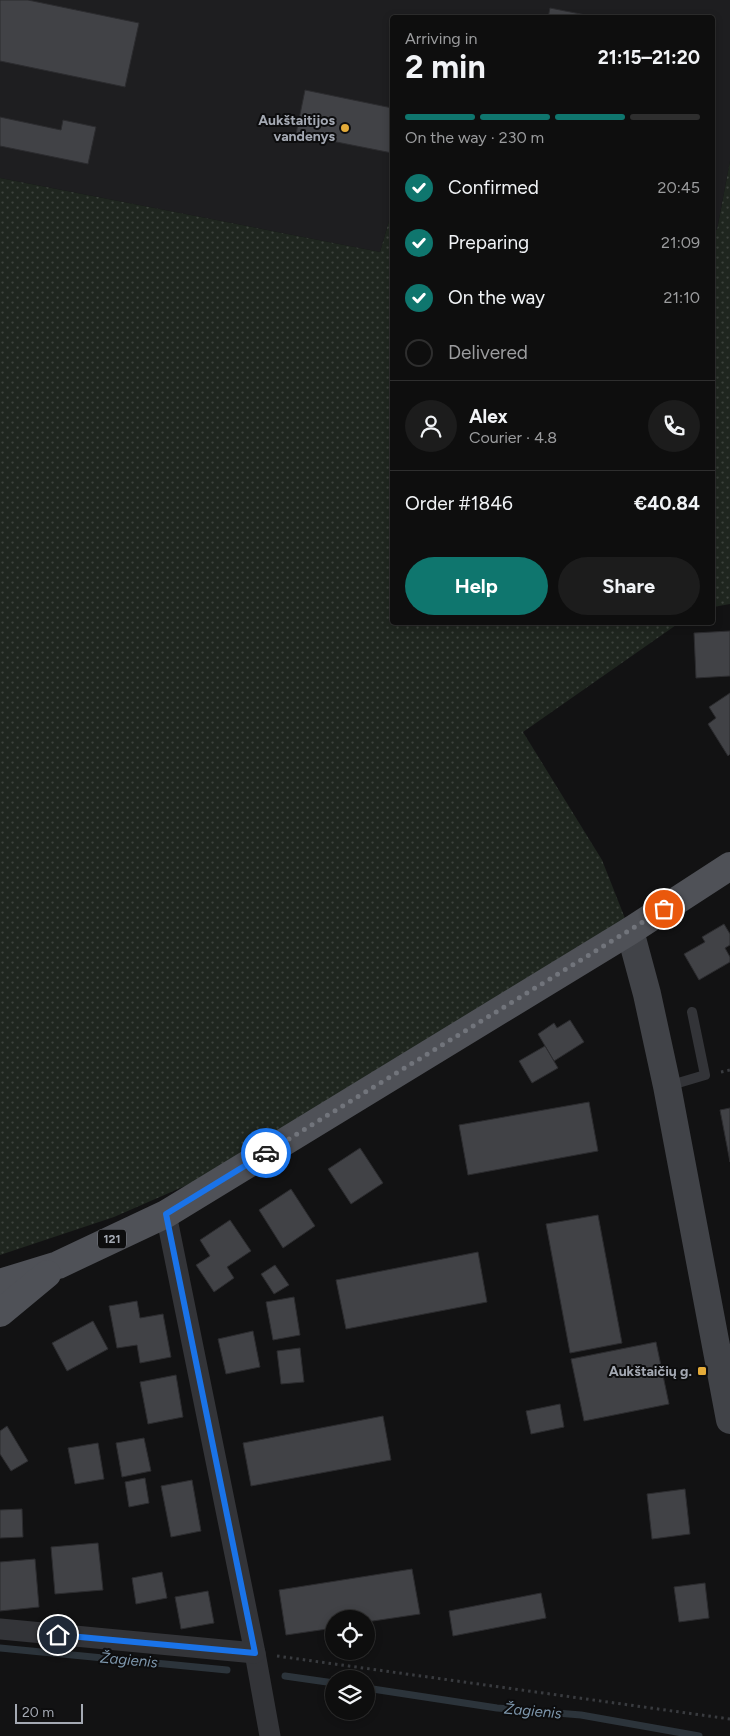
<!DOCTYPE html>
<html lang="en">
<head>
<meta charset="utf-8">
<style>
  body { margin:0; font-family:Figtree,sans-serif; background:#1c1c1c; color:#f1f3f6; height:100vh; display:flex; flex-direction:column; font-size:19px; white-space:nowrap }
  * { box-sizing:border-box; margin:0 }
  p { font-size:16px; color:#9b9c9e }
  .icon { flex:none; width:28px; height:28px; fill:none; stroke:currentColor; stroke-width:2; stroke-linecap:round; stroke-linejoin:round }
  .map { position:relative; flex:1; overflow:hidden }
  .sheet { position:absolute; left:390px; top:15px; width:325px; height:610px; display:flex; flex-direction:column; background:#0e0e0e; border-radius:5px; box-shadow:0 2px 8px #0003,0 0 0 1px #2e2e2e }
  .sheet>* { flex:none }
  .controls { position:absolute; left:325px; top:1610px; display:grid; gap:10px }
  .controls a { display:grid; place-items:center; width:50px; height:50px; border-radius:50%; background:#0e0e0e; box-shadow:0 2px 8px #0003,0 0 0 1px #2e2e2e; font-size:25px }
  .scale { position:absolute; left:15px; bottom:12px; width:68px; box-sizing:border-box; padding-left:5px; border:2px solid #a4a9b3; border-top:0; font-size:14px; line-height:18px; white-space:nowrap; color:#a4a9b3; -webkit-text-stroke:4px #0d0d0e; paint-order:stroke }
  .pin { position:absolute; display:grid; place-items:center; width:42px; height:42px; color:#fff; margin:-21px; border:2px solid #fff; border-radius:50%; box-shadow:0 1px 5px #0007 }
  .courier { position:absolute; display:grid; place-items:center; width:50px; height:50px; margin:-25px; border:4px solid #1a73e8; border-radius:50%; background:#fff; color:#222; box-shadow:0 1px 6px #0007 }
  .headline em { font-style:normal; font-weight:700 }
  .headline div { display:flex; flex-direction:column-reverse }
  .headline { display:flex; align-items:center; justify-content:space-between; height:85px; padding:0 15px }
  h1 { font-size:32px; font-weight:700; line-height:38px }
  .bar { display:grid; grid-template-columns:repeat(4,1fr); gap:8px 5px; align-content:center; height:60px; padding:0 15px }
  .bar i { height:6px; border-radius:4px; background:#2e2e2e }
  .bar .active { background:#0f766e }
  .bar p { grid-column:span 4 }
  .line { display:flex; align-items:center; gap:12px; padding:0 15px; border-top:1px solid #2e2e2e }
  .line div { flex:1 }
  .round { display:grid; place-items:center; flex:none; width:52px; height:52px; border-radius:26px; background:#1c1c1c }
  ol { padding:0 15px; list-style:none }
  li { display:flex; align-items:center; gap:15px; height:55px }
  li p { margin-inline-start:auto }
  li .icon { padding:5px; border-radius:50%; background:#0f766e; color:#fff; stroke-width:4 }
  li:last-child { color:#9b9c9e }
  li i { width:28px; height:28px; border:2px solid #2e2e2e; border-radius:50% }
  .action { display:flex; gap:10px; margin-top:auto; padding:10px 15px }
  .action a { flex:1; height:58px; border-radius:30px; background:#0f766e; color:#fff; font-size:20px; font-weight:700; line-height:58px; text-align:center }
  .action a+a { background:#1c1c1c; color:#f1f3f6 }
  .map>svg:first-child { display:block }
</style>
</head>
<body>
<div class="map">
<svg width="730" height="1736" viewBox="0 0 730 1736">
  <defs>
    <pattern id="grass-dots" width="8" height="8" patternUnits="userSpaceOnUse" patternTransform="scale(1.25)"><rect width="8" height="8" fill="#1f261f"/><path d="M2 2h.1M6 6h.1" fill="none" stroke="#3d433d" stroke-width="1.8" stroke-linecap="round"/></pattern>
  </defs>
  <rect width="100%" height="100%" fill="#121213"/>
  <polygon fill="#1e1e20" points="0,0 730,0 730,161 717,230 712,229 712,18 392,18 392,211 380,252 0,178"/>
  <g fill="url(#grass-dots)">
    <polygon points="730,161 730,604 713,607 712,229 717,230"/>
    <polygon points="0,178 380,252 392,211 392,622 679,623 523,732 602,860 630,931 194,1182 114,1217 0,1255"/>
  </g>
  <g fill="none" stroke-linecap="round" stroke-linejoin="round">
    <g stroke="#2c343b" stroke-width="7">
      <polyline points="0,1648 227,1670"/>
      <polyline points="285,1676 334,1683"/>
      <polyline points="366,1688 497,1708 581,1715 699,1736"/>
    </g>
  </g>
  <g fill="#414246" stroke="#2c2c2f">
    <polygon points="0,0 28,0 139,23 125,87 0,61"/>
    <polygon points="550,8 596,17 596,18 548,18"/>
    <polygon points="305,90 392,108 392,153 296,134"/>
    <polygon points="0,117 61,130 63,120 96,127 88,164 0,146"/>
    <polygon points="730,631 730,676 696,678 694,633"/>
    <polygon points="730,693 730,754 728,756 708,724 716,718 709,707"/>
    <polygon points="724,924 730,934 730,945 725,948 730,957 730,962 699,980 684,954 705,942 702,937"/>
    <polygon points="570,1020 584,1042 554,1061 538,1034 554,1023 557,1028"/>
    <polygon points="545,1046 558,1068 532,1083 519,1061"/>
    <polygon points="589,1102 598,1151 468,1175 459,1125"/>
    <polygon points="730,1108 730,1162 720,1110"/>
    <polygon points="360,1148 383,1183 351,1204 328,1169"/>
    <polygon points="291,1189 315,1226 283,1248 259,1210"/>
    <polygon points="598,1215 622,1343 570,1353 546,1224"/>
    <polygon points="230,1220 251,1251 227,1267 234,1278 214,1292 196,1265 210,1256 200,1240"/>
    <polygon points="478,1252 487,1302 346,1329 336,1280"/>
    <polygon points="275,1265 289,1285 274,1294 261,1274"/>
    <polygon points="294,1297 300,1335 273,1340 266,1302"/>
    <polygon points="137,1301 140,1318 163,1314 171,1357 140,1363 137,1345 117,1348 109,1306"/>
    <polygon points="93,1321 108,1349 67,1371 52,1343"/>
    <polygon points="253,1331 260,1367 226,1374 218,1339"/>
    <polygon points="656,1342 669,1404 584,1421 571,1359"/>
    <polygon points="300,1348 304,1382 281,1384 277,1351"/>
    <polygon points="176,1375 183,1417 148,1424 140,1382"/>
    <polygon points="560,1404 564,1427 531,1434 526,1411"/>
    <polygon points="383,1416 391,1460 251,1486 243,1443"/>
    <polygon points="7,1426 28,1461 11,1471 0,1454 0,1431"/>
    <polygon points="144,1438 151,1471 122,1477 116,1443"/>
    <polygon points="98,1443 104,1479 75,1484 68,1448"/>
    <polygon points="145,1478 149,1503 129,1507 125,1482"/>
    <polygon points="192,1480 201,1531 171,1537 161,1486"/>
    <polygon points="685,1489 690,1534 652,1539 647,1494"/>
    <polygon points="22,1509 23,1537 0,1538 0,1510"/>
    <polygon points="98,1543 103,1590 55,1594 51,1547"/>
    <polygon points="35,1559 39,1607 0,1611 0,1562"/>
    <polygon points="412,1569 420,1614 366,1622 366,1619 334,1619 334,1628 286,1635 279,1590"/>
    <polygon points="162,1572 167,1598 136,1604 132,1578"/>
    <polygon points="705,1583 709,1618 679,1622 674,1587"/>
    <polygon points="208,1591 214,1623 181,1629 175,1597"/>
    <polygon points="541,1593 546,1618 453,1636 449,1611"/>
  </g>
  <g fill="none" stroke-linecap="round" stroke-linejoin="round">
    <g stroke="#393b3f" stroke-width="3" stroke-dasharray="2.5 4" stroke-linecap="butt">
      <polyline points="721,1072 730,1070"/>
      <polyline points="277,1656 730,1719"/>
    </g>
    <polyline stroke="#333438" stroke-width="10" points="668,1086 705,1075 692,1012"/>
    <g stroke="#333438" stroke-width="21">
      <polyline points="166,1214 255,1653 270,1736"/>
      <polyline points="0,1629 255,1653"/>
    </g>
    <polyline stroke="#414348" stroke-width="28" points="630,931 647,994 667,1086 730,1420"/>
    <g stroke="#4f5157" stroke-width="28">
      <polyline points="0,1283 58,1265 166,1214 630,931 730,866"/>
      <polyline points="0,1313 47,1274"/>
    </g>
  </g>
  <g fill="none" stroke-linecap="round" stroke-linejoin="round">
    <polyline stroke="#71747b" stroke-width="5" stroke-dasharray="0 9" points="266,1153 664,909"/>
    <polyline stroke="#1a73e8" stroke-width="6" points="58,1635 255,1653 166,1214 266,1153"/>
  </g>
  <g fill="#e4ab39" stroke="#0d0d0e" stroke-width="2">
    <circle cx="345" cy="128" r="5"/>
    <rect x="697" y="1366" width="10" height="10" rx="2.5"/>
  </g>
  <g text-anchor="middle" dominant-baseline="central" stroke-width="4" stroke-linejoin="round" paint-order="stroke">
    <rect fill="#0d0d0e" stroke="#777a82" stroke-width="1" x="98" y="1229.5" width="28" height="19" rx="4"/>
    <g font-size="12" font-weight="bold" fill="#a4a9b3">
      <text x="112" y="1239">121</text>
    </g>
    <g font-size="14" font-weight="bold" fill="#a4a9b3" stroke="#0d0d0e" text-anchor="end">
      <text x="335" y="120">Aukštaitijos<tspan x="335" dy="16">vandenys</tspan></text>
      <text x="692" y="1371">Aukštaičių g.</text>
    </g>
    <g font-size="15" font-style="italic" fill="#7d96ac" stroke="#0d0d0e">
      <text transform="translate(129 1660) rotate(5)">Žagienis</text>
      <text transform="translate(533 1711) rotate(5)">Žagienis</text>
    </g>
  </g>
</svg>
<div class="controls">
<a><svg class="icon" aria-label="locate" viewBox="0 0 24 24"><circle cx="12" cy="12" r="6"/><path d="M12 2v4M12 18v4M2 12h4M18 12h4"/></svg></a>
<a><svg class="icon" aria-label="layers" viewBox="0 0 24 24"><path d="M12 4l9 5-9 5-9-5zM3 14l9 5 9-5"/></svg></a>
</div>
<div class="scale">20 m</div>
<div class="pin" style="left:664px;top:909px;background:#ea580c"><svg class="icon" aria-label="bag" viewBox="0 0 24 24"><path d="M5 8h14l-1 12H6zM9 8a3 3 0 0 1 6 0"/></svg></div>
<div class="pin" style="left:58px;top:1635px;background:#1f2937"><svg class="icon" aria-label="home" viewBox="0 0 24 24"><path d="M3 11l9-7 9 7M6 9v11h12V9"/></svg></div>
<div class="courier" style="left:266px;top:1153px"><svg class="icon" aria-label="car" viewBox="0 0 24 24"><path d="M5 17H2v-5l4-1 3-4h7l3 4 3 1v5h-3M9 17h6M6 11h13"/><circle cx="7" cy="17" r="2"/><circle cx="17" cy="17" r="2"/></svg></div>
<section class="sheet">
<div class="headline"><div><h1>2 min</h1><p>Arriving in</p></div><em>21:15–21:20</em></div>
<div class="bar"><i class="active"></i><i class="active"></i><i class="active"></i><i></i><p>On the way · 230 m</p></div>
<ol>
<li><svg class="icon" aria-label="check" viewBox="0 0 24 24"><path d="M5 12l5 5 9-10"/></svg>Confirmed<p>20:45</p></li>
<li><svg class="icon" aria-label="check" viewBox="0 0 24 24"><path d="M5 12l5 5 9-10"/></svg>Preparing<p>21:09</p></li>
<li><svg class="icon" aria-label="check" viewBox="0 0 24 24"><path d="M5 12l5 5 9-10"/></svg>On the way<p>21:10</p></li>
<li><i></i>Delivered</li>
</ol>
<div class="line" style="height:90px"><a class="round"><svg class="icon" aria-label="person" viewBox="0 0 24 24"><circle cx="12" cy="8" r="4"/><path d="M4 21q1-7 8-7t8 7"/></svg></a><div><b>Alex</b><p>Courier · 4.8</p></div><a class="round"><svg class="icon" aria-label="phone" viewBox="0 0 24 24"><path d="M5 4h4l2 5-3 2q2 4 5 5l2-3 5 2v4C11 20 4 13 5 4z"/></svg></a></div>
<div class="line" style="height:65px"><div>Order #1846</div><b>€40.84</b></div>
<div class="action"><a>Help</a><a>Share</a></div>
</section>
</div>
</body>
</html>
